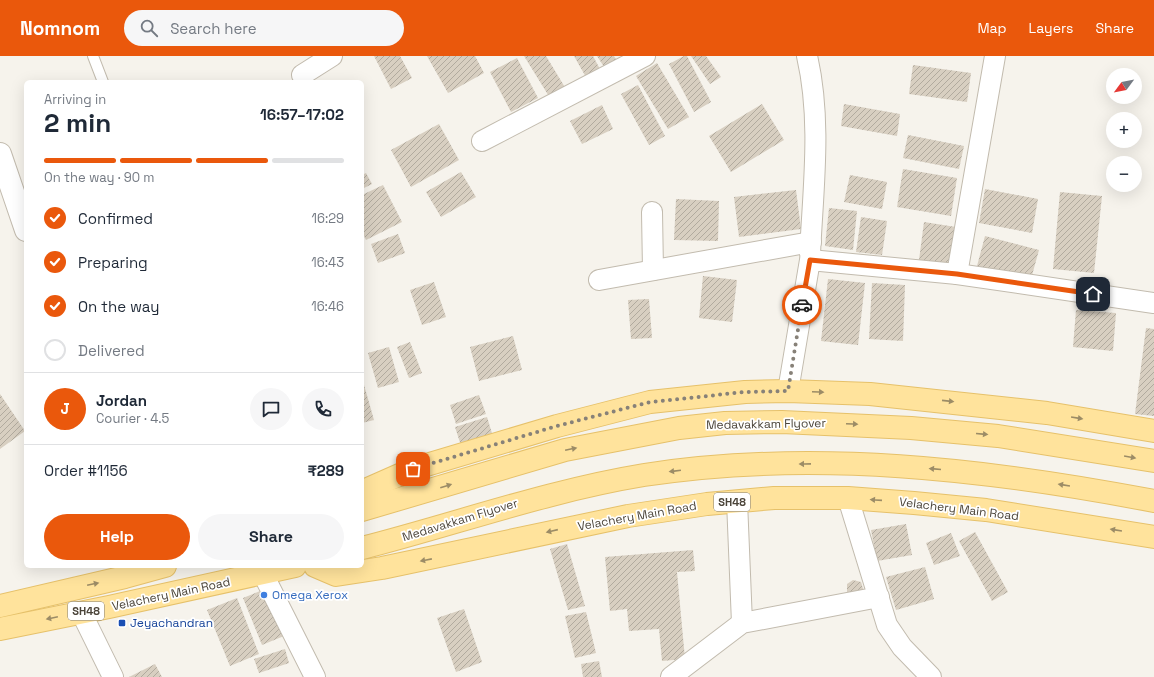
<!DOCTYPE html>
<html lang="en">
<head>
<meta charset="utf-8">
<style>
  body { margin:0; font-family:"Space Grotesk",sans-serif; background:#f6f6f7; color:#1f2937; height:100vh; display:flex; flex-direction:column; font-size:15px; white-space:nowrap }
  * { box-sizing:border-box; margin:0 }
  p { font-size:13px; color:#747a83 }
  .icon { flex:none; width:22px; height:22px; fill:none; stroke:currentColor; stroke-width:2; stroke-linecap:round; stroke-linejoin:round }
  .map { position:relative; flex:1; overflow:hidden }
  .panel { position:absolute; left:24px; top:24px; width:340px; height:488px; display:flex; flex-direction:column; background:#fff; border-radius:6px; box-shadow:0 4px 16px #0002 }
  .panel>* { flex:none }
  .needle { width:26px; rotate:238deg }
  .tools { position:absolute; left:1106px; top:12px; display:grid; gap:8px }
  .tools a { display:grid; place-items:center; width:36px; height:36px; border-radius:50%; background:#fff; box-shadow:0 4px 16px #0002; font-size:20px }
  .pin { position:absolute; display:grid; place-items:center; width:34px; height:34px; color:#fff; margin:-17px; border-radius:8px; box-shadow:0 2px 6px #0006 }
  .courier { position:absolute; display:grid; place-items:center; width:40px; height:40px; margin:-20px; border:3px solid #ea580c; border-radius:50%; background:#fff; color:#222; box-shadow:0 1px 5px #0007 }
  .head em { font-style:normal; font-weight:600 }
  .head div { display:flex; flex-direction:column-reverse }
  .head { display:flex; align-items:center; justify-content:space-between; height:68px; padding:0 20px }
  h1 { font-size:26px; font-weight:600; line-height:30px }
  .bar { display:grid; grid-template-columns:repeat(4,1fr); gap:6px 4px; align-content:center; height:48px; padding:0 20px }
  .bar i { height:5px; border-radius:3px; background:#e0e1e3 }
  .bar .current { background:#ea580c }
  .bar p { grid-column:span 4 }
  .line { display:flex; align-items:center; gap:10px; padding:0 20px; border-top:1px solid #e0e1e3 }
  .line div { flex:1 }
  .round { display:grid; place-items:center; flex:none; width:42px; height:42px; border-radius:21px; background:#f6f6f7 }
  ol { padding:0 20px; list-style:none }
  li { display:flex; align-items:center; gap:12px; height:44px }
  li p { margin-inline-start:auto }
  li .icon { padding:4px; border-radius:50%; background:#ea580c; color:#fff; stroke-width:4 }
  li:last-child { color:#747a83 }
  li i { width:22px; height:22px; border:2px solid #e0e1e3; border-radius:50% }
  .action { display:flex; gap:8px; margin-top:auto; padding:8px 20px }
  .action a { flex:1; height:46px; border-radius:24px; background:#ea580c; color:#fff; font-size:16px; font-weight:600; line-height:46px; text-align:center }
  .action a+a { background:#f6f6f7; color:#1f2937 }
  header { display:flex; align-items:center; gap:24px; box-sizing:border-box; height:56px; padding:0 20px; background:#ea580c; color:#fff }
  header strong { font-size:19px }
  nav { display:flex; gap:22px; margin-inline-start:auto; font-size:14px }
  .search { width:280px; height:36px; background:#f6f6f7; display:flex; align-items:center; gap:10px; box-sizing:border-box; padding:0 14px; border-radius:22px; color:#747a83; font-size:15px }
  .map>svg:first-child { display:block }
</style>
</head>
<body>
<header>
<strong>Nomnom</strong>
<div class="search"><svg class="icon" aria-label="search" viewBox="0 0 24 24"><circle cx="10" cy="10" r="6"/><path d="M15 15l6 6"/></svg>Search here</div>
<nav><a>Map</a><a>Layers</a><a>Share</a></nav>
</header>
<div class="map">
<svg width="1154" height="621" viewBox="0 0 1154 621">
  <defs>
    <pattern id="building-hatch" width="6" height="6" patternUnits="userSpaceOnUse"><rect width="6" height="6" fill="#d8cfc1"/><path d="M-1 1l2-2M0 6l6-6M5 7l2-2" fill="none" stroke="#b1aa9e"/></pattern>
  </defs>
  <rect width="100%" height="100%" fill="#f6f3ec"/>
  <g fill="url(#building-hatch)">
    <polygon points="374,0 400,0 412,22 391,33"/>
    <polygon points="427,0 475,0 484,17 448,37"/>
    <polygon points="524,0 546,0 566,33 550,42"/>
    <polygon points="574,0 593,0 601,15 587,23"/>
    <polygon points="597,0 614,0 618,7 606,14"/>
    <polygon points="684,0 687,0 711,46 694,56 669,8"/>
    <polygon points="691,0 706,0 721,21 710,28"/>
    <polygon points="517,2 538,42 511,56 490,16"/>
    <polygon points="657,7 689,61 668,73 636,20"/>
    <polygon points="913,9 971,17 967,46 909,38"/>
    <polygon points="638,29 665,80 649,89 621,38"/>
    <polygon points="762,48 784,84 731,116 709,80"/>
    <polygon points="844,48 900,58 897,80 841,70"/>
    <polygon points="602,49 613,73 582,88 570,65"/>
    <polygon points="439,68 459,104 411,131 391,94"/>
    <polygon points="908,79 964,90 959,113 903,102"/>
    <polygon points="903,113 957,122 951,160 897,151"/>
    <polygon points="461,116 476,141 441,161 426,136"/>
    <polygon points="366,117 372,128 362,133 362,119"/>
    <polygon points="850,119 887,126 882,153 844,146"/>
    <polygon points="383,129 402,166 366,184 362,176 362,139"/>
    <polygon points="985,133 1038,143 1032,177 979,167"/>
    <polygon points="796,134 801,173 739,181 734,141"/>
    <polygon points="1060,136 1102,140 1094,217 1053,213"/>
    <polygon points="676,143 719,145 718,185 674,184"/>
    <polygon points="829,152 857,155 853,194 825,190"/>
    <polygon points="861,161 887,165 882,199 856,196"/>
    <polygon points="924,166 956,171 951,209 919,204"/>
    <polygon points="398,178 405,197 378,207 371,188"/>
    <polygon points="985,180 1039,194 1031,223 977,210"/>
    <polygon points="703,220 737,224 732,266 699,262"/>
    <polygon points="828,223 865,227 858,289 821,285"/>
    <polygon points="434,226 446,261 422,269 410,234"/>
    <polygon points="872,227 905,229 903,285 869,283"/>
    <polygon points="649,243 652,282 631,283 628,244"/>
    <polygon points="1076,254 1116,257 1113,295 1073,291"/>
    <polygon points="1146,272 1154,273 1154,360 1135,358"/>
    <polygon points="513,280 522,314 479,325 470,291"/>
    <polygon points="410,286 422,317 409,322 397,291"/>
    <polygon points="389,291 399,326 378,332 368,297"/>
    <polygon points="364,329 374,364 362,367 362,330"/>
    <polygon points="0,338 25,375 0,393"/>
    <polygon points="479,339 486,358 456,368 450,349"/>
    <polygon points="487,361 495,387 463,396 455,371"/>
    <polygon points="906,468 912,499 877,505 871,474"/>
    <polygon points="975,476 1008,536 992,545 959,485"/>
    <polygon points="951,477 960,500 934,509 926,487"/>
    <polygon points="567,488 585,550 568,554 550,493"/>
    <polygon points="693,494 695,515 677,516 685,603 662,605 659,573 629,575 627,553 610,555 605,501"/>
    <polygon points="925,511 934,543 896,554 886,521"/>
    <polygon points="853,524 861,526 864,536 847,538 847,528"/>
    <polygon points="265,533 284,580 262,589 243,542"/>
    <polygon points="237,542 259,598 230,610 207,554"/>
    <polygon points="464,553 482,606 456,616 437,562"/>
    <polygon points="586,556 596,597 575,602 565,560"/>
    <polygon points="285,593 289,607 259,617 254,603"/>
    <polygon points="599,605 602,621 583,621 581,608"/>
    <polygon points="155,608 162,621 129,621"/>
  </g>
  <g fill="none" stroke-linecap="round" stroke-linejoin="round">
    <g stroke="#c2bbae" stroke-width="12">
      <polyline id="service" points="93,0 103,26"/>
    </g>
    <g stroke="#c2bbae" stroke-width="22">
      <g id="minor">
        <path d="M 807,0 C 822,65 813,132 810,198"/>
        <polyline points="302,19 332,0"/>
        <polyline points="482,85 645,0"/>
        <polyline points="652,156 653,214"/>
        <polyline points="957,218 1154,247"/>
        <polyline points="599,224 811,186"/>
        <polyline points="788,335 810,204 957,218 995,0"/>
        <polyline points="848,442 887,569 902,591 931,621"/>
        <polyline points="737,445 742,567"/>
        <polyline points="263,518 315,621"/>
        <polyline points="81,556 113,621"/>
        <polyline points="671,621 742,567 879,541"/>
      </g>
    </g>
    <g stroke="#c2bbae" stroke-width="24">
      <polyline id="tertiary" points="0,98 26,174"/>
    </g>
    <g stroke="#e6c16a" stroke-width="24">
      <g id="primary">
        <polyline points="362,439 370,432 413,413 557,370 650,346 745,336 788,335 870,338 1047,357 1154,375"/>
        <polyline points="362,454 565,394 679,372 725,367 782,366 911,372 998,380 1154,405"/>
        <path d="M 362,492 C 456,468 547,435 644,419 C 813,393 987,413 1154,445"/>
        <polyline points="315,510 336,519 382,512 628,460 707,448 774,442 848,442 914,447 986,454 1154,481"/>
        <polyline points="0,550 125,521 165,510"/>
        <polyline points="0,573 109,551 295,510"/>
      </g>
    </g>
    <use href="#service" stroke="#fff" stroke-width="10"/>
    <use href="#minor" stroke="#fff" stroke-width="20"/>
    <use href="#tertiary" stroke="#fff" stroke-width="22"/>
    <use href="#primary" stroke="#ffe39c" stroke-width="22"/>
  </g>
  <defs><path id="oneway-solid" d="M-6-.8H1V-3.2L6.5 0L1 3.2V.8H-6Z"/></defs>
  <g fill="#9c8c66">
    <use href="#oneway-solid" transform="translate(818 336) rotate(2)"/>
    <use href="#oneway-solid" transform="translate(948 345) rotate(6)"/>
    <use href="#oneway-solid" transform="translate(1077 362) rotate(9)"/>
    <use href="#oneway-solid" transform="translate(852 368) rotate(3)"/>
    <use href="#oneway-solid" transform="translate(982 378) rotate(5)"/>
    <use href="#oneway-solid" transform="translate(571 393) rotate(-12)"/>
    <use href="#oneway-solid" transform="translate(1130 401) rotate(10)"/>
    <use href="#oneway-solid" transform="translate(805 408) rotate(179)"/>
    <use href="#oneway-solid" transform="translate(935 413) rotate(-175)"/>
    <use href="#oneway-solid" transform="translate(675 415) rotate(173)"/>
    <use href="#oneway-solid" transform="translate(1064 429) rotate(-171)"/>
    <use href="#oneway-solid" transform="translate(446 430) rotate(-17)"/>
    <use href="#oneway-solid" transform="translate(876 444) rotate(-176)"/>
    <use href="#oneway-solid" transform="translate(1116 474) rotate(-171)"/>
    <use href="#oneway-solid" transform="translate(552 475) rotate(167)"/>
    <use href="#oneway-solid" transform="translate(426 504) rotate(169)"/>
    <use href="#oneway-solid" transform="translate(93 528) rotate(-12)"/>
    <use href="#oneway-solid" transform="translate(52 562) rotate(168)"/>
  </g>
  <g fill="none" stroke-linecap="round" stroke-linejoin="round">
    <polyline stroke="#878178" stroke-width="4" stroke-dasharray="0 7.2" points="413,413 557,370 650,346 745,336 788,335 802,249"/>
    <polyline stroke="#ea580c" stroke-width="5" points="802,249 810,204 957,218 1093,238"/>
  </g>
  <circle fill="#3f7fe0" stroke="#fff" stroke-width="1.5" cx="264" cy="539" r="4"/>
  <rect fill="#1a4fb4" stroke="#fff" stroke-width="1.5" x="118" y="563" width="8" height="8" rx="2"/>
  <g text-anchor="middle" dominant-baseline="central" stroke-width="3.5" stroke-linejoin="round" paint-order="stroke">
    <g fill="#fff" stroke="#817c74" stroke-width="1">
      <rect x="714" y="437" width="36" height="18" rx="3"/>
      <rect x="68" y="546" width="36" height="18" rx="3"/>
    </g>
    <g font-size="11" font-weight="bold" fill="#4b4439">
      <text x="732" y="446">SH48</text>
      <text x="86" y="555">SH48</text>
    </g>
    <g font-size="12" fill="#4b4439" stroke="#fff">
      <text transform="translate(766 368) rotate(-1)">Medavakkam Flyover</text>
      <text transform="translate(959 453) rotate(7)">Velachery Main Road</text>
      <text transform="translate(637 460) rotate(-10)">Velachery Main Road</text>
      <text transform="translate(460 464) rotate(-17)">Medavakkam Flyover</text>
      <text transform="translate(171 538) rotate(-12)">Velachery Main Road</text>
    </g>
    <g font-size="12" fill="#366cbe" stroke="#fff" text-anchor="start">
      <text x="272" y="539">Omega Xerox</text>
    </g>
    <g font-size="12" fill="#164399" stroke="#fff" text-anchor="start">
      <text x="130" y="567">Jeyachandran</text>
    </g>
  </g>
</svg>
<div class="tools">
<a><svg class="needle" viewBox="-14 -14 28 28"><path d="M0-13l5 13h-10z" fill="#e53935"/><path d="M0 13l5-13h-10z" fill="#747a83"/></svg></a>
<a>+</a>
<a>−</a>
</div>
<div class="pin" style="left:413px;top:413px;background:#ea580c"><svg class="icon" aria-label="bag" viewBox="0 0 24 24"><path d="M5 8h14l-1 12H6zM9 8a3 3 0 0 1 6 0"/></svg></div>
<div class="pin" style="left:1093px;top:238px;background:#1f2937"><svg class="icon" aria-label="home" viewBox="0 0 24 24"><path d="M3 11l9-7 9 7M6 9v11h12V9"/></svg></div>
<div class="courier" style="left:802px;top:249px"><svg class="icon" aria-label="car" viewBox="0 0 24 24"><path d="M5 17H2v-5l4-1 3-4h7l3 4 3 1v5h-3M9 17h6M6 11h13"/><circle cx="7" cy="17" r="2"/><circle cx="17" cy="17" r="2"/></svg></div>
<section class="panel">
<div class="head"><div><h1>2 min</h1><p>Arriving in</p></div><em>16:57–17:02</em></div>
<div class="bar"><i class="current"></i><i class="current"></i><i class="current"></i><i></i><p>On the way · 90 m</p></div>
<ol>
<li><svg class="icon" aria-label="check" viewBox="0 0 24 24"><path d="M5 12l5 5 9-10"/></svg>Confirmed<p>16:29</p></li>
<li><svg class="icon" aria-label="check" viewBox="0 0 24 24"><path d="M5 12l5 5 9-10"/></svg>Preparing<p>16:43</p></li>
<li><svg class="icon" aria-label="check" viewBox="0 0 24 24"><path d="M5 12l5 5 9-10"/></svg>On the way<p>16:46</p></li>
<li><i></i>Delivered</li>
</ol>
<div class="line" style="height:72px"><b class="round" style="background:#ea580c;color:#fff">J</b><div><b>Jordan</b><p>Courier · 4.5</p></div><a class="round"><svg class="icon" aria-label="chat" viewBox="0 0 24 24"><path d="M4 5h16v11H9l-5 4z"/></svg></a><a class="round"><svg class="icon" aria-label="phone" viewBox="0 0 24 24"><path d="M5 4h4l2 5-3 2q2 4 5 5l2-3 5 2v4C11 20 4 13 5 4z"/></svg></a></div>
<div class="line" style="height:52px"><div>Order #1156</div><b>₹289</b></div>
<div class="action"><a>Help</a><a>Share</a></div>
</section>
</div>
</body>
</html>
